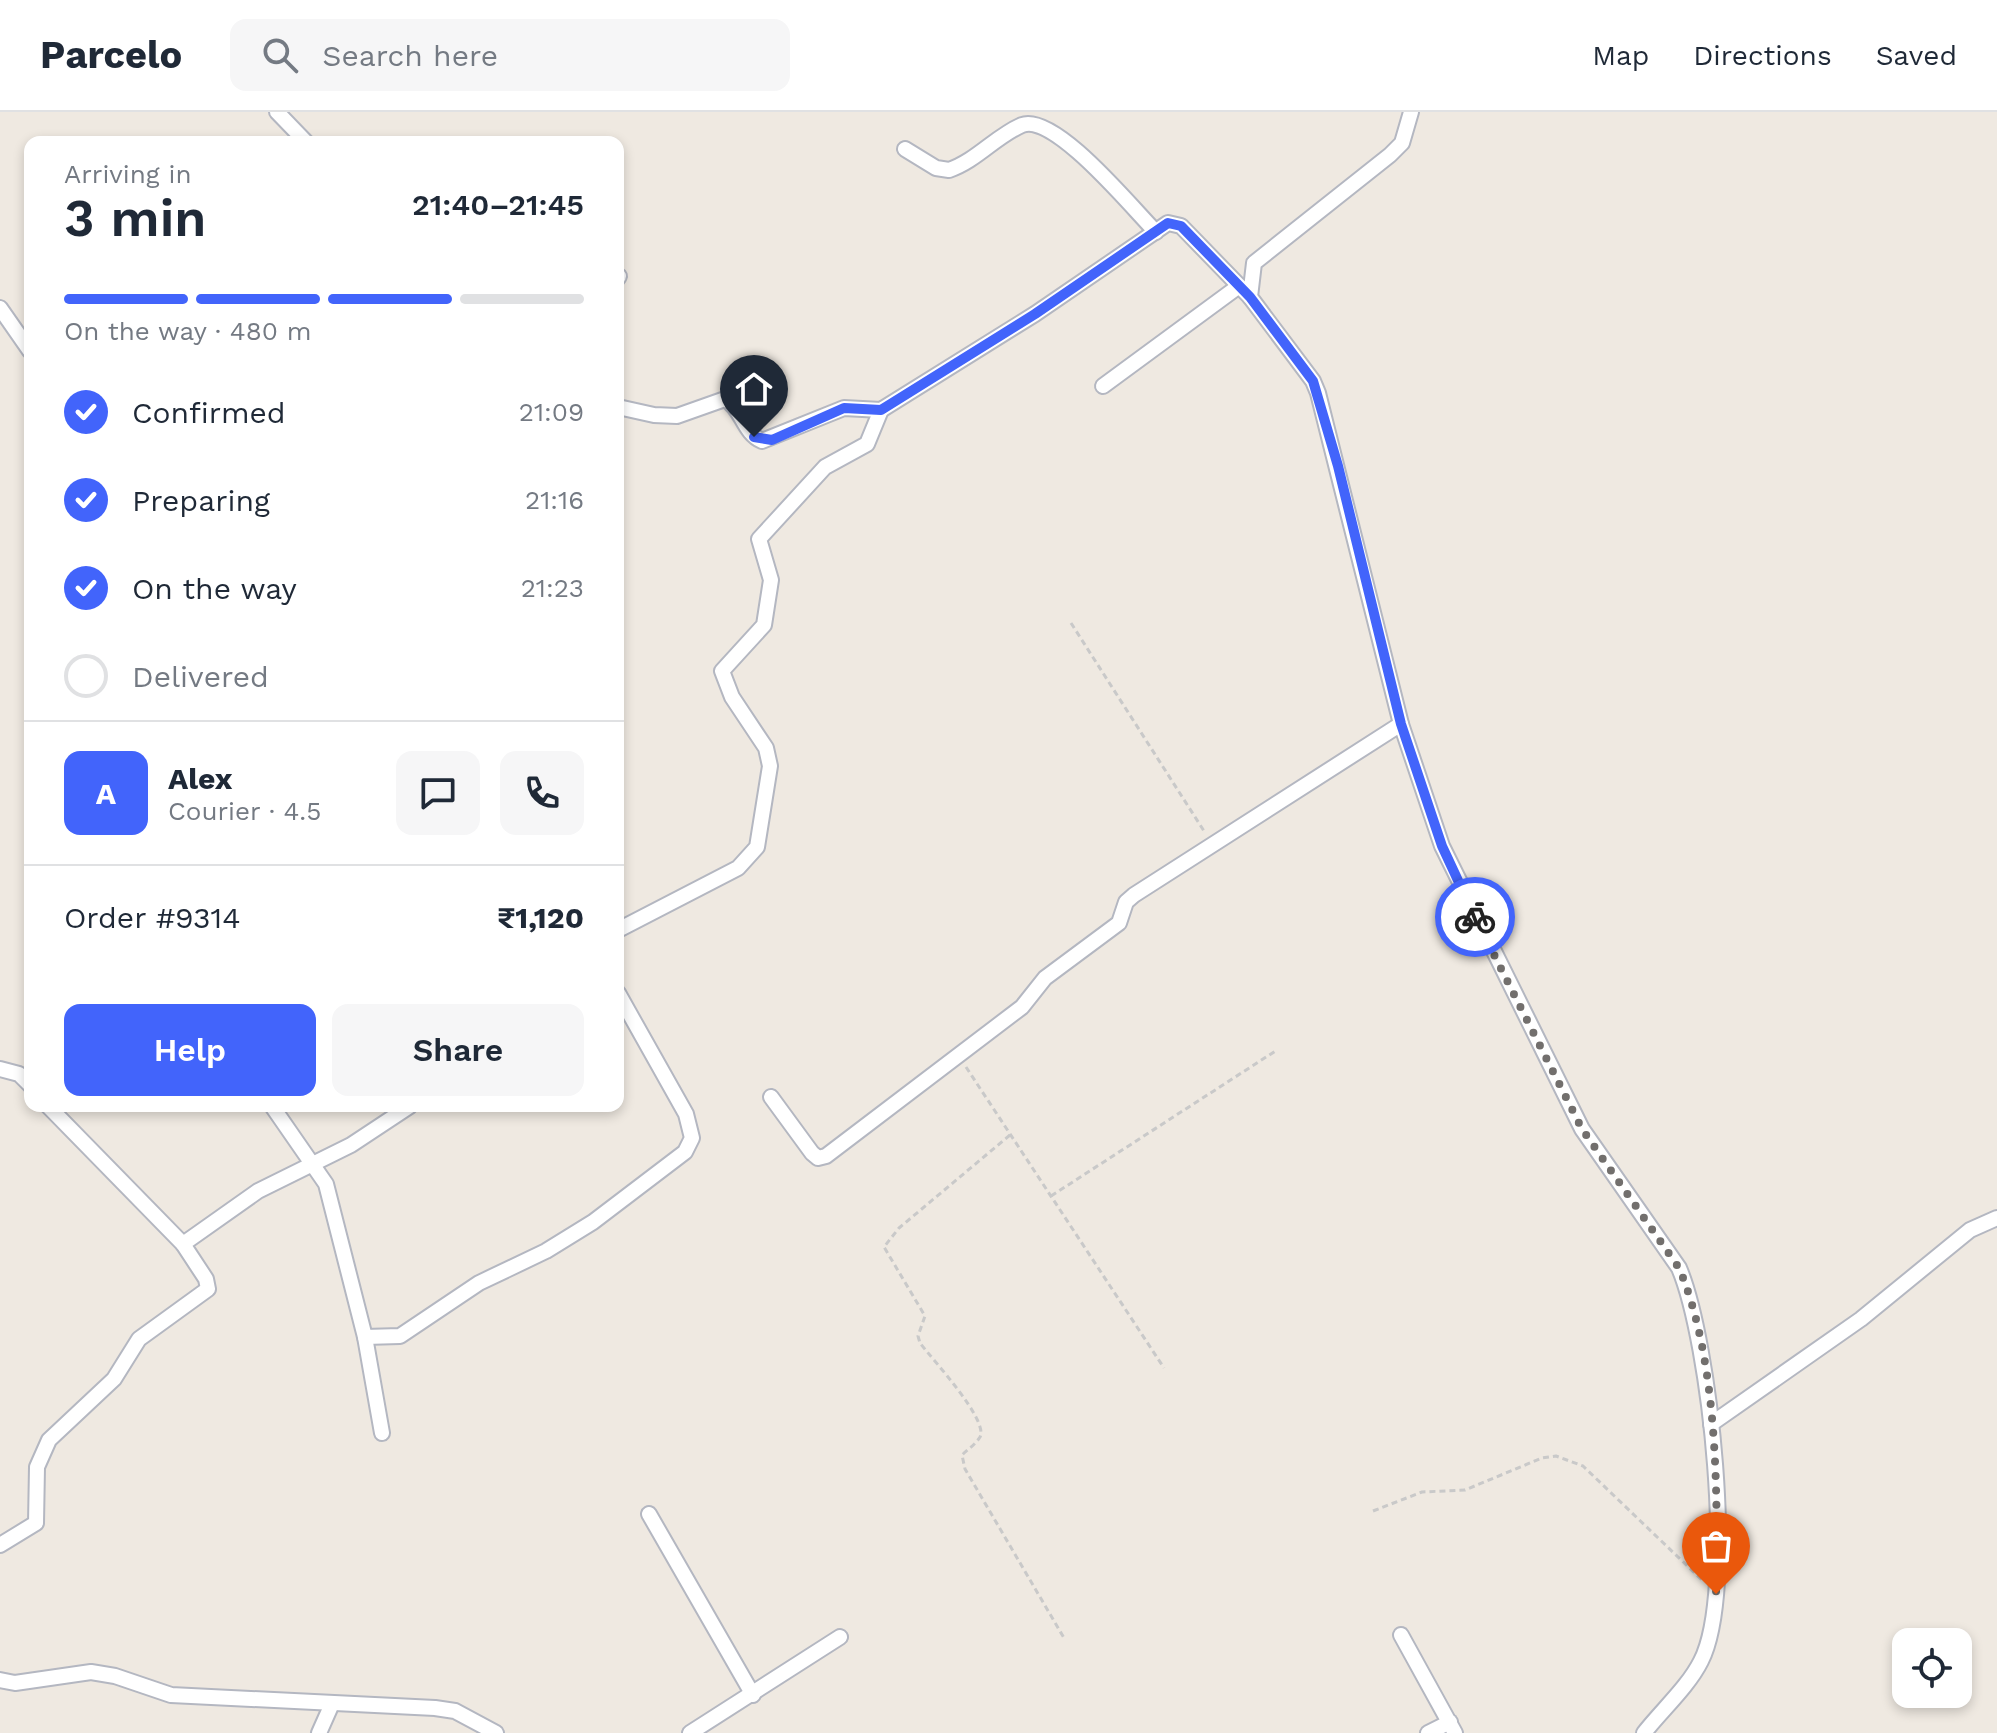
<!DOCTYPE html>
<html lang="en">
<head>
<meta charset="utf-8">
<style>
  body { margin:0; font-family:"Work Sans",sans-serif; background:#f6f6f7; color:#1f2937; height:100vh; display:flex; flex-direction:column; font-size:30px; white-space:nowrap }
  * { box-sizing:border-box; margin:0 }
  p { font-size:26px; color:#747a83 }
  .icon { flex:none; width:44px; height:44px; fill:none; stroke:currentColor; stroke-width:2; stroke-linecap:round; stroke-linejoin:round }
  .map { position:relative; flex:1; overflow:hidden }
  .side { position:absolute; left:24px; top:24px; width:600px; height:976px; display:flex; flex-direction:column; background:#fff; border-radius:16px; box-shadow:0 4px 12px #0003 }
  .side>* { flex:none }
  .tools { position:absolute; left:1892px; top:1516px; display:grid; gap:16px }
  .tools a { display:grid; place-items:center; width:80px; height:80px; border-radius:16px; background:#fff; box-shadow:0 4px 12px #0003; font-size:40px }
  .pin { position:absolute; display:grid; place-items:center; width:68px; height:68px; color:#fff; margin:-82px -34px; border-radius:50% 50% 50% 0; rotate:-45deg; box-shadow:0 0 8px #0007 }
  .pin .icon { rotate:45deg }
  .courier { position:absolute; display:grid; place-items:center; width:80px; height:80px; margin:-40px; border:6px solid #4264fb; border-radius:50%; background:#fff; color:#222; box-shadow:0 2px 10px #0007 }
  .overview em { font-style:normal; font-weight:600 }
  .overview div { display:flex; flex-direction:column-reverse }
  .overview { display:flex; align-items:center; justify-content:space-between; height:136px; padding:0 40px }
  h1 { font-size:52px; font-weight:600; line-height:60px }
  .bar { display:grid; grid-template-columns:repeat(4,1fr); gap:12px 8px; align-content:center; height:96px; padding:0 40px }
  .bar i { height:10px; border-radius:6px; background:#e0e1e3 }
  .bar .active { background:#4264fb }
  .bar p { grid-column:span 4 }
  .line { display:flex; align-items:center; gap:20px; padding:0 40px; border-top:2px solid #e0e1e3 }
  .line div { flex:1 }
  .round { display:grid; place-items:center; flex:none; width:84px; height:84px; border-radius:16px; background:#f6f6f7 }
  ol { padding:0 40px; list-style:none }
  li { display:flex; align-items:center; gap:24px; height:88px }
  li p { margin-inline-start:auto }
  li .icon { padding:8px; border-radius:50%; background:#4264fb; color:#fff; stroke-width:4 }
  li:last-child { color:#747a83 }
  li i { width:44px; height:44px; border:4px solid #e0e1e3; border-radius:50% }
  .primary-button { display:flex; gap:16px; margin-top:auto; padding:16px 40px }
  .primary-button a { flex:1; height:92px; border-radius:16px; background:#4264fb; color:#fff; font-size:32px; font-weight:600; line-height:92px; text-align:center }
  .primary-button a+a { background:#f6f6f7; color:#1f2937 }
  header { display:flex; align-items:center; gap:48px; box-sizing:border-box; height:112px; padding:0 40px; background:#fff; border-bottom:2px solid #e0e1e3 }
  header strong { font-size:38px }
  nav { display:flex; gap:44px; margin-inline-start:auto; font-size:28px }
  .search { width:560px; height:72px; background:#f6f6f7; display:flex; align-items:center; gap:20px; box-sizing:border-box; padding:0 28px; border-radius:16px; color:#747a83; font-size:30px }
  .map>svg:first-child { display:block }
</style>
</head>
<body>
<header>
<strong>Parcelo</strong>
<div class="search"><svg class="icon" aria-label="search" viewBox="0 0 24 24"><circle cx="10" cy="10" r="6"/><path d="M15 15l6 6"/></svg>Search here</div>
<nav><a>Map</a><a>Directions</a><a>Saved</a></nav>
</header>
<div class="map">
<svg width="1997" height="1621" viewBox="0 0 1997 1621">
  <rect width="100%" height="100%" fill="#efe9e1"/>
  <g fill="none" stroke-linecap="round" stroke-linejoin="round">
    <g stroke="#b4b7c1" stroke-width="18">
      <g id="minor">
        <polyline points="277,0 306,30"/>
        <path d="M 1411,0 L 1402,31 L 1390,43 L 1254,151 L 1250,185 L 1313,269 L 1318,281 L 1401,612 L 1442,734 L 1582,1017 L 1679,1156 C 1710,1229 1737,1479 1701,1549 C 1688,1575 1662,1598 1644,1621"/>
        <path d="M 905,37 L 936,56 L 949,58 C 976,49 996,24 1022,13 C 1054,0 1133,97 1156,120"/>
        <polyline points="618,166 619,164"/>
        <polyline points="0,196 30,239"/>
        <polyline points="1103,274 1239,174"/>
        <path d="M 618,295 L 654,303 L 677,304 L 725,287 C 742,296 743,321 762,329 L 844,296 L 881,298 L 1035,202 L 1168,111 L 1181,114 L 1250,185"/>
        <polyline points="618,818 738,756 757,735 770,654 766,636 732,585 722,559 764,513 771,468 759,427 825,355 867,332 881,298"/>
        <polyline points="0,957 19,962 30,973"/>
        <polyline points="771,985 812,1041 818,1046 826,1044 1022,895 1045,866 1119,811 1126,790 1134,783 1401,612"/>
        <polyline points="48,994 183,1132"/>
        <polyline points="272,994 326,1072 365,1225 382,1321"/>
        <polyline points="365,1225 400,1224 479,1171 546,1139 593,1110 685,1040 692,1026 686,1002 618,881"/>
        <polyline points="1711,1312 1861,1207 1970,1118 1997,1106"/>
        <polyline points="649,1402 753,1583"/>
        <polyline points="0,1433 36,1411 37,1355 49,1328 114,1267 139,1227 208,1177 206,1167 183,1132 258,1079 351,1033 410,994"/>
        <polyline points="1401,1523 1455,1621"/>
        <polyline points="0,1568 15,1571 91,1560 115,1564 171,1583 435,1596 455,1599 496,1621"/>
        <polyline points="319,1621 331,1594"/>
        <polyline points="690,1621 840,1525"/>
        <polyline points="1428,1621 1450,1610"/>
      </g>
    </g>
    <g stroke="#c9c9c9" stroke-width="3" stroke-dasharray="6 4" stroke-linecap="butt">
      <polyline points="1071,511 1204,719"/>
      <polyline points="966,955 1164,1256"/>
      <path d="M 1010,1023 L 899,1116 L 884,1135 L 925,1204 L 918,1224 L 920,1231 C 932,1247 989,1308 980,1325 C 976,1332 967,1338 962,1343 L 965,1357 L 1064,1526"/>
      <polyline points="1051,1084 1277,938"/>
      <polyline points="1373,1399 1422,1380 1465,1378 1542,1346 1556,1344 1583,1354 1702,1468"/>
    </g>
    <use href="#minor" stroke="#fff" stroke-width="14"/>
  </g>
  <g fill="none" stroke-linecap="round" stroke-linejoin="round">
    <path stroke="#726f6d" stroke-width="8" stroke-dasharray="0 14.4" d="M 1475,805 L 1582,1017 L 1679,1156 C 1718,1247 1718,1383 1716,1482"/>
    <polyline stroke="#4264fb" stroke-width="10" points="754,325 772,328 844,296 881,298 1035,202 1168,111 1181,114 1250,185 1313,269 1338,354 1401,612 1442,734 1475,805"/>
  </g>
</svg>
<div class="tools">
<a><svg class="icon" aria-label="locate" viewBox="0 0 24 24"><circle cx="12" cy="12" r="6"/><path d="M12 2v4M12 18v4M2 12h4M18 12h4"/></svg></a>
</div>
<div class="pin" style="left:1716px;top:1482px;background:#ea580c"><svg class="icon" aria-label="bag" viewBox="0 0 24 24"><path d="M5 8h14l-1 12H6zM9 8a3 3 0 0 1 6 0"/></svg></div>
<div class="pin" style="left:754px;top:325px;background:#1f2937"><svg class="icon" aria-label="home" viewBox="0 0 24 24"><path d="M3 11l9-7 9 7M6 9v11h12V9"/></svg></div>
<div class="courier" style="left:1475px;top:805px"><svg class="icon" aria-label="bike" viewBox="0 0 24 24"><circle cx="6" cy="16" r="4"/><circle cx="18" cy="16" r="4"/><path d="M6 16l4-8h5l3 8M10 8l3 8H6M13 5h3"/></svg></div>
<section class="side">
<div class="overview"><div><h1>3 min</h1><p>Arriving in</p></div><em>21:40–21:45</em></div>
<div class="bar"><i class="active"></i><i class="active"></i><i class="active"></i><i></i><p>On the way · 480 m</p></div>
<ol>
<li><svg class="icon" aria-label="check" viewBox="0 0 24 24"><path d="M5 12l5 5 9-10"/></svg>Confirmed<p>21:09</p></li>
<li><svg class="icon" aria-label="check" viewBox="0 0 24 24"><path d="M5 12l5 5 9-10"/></svg>Preparing<p>21:16</p></li>
<li><svg class="icon" aria-label="check" viewBox="0 0 24 24"><path d="M5 12l5 5 9-10"/></svg>On the way<p>21:23</p></li>
<li><i></i>Delivered</li>
</ol>
<div class="line" style="height:144px"><b class="round" style="background:#4264fb;color:#fff">A</b><div><b>Alex</b><p>Courier · 4.5</p></div><a class="round"><svg class="icon" aria-label="chat" viewBox="0 0 24 24"><path d="M4 5h16v11H9l-5 4z"/></svg></a><a class="round"><svg class="icon" aria-label="phone" viewBox="0 0 24 24"><path d="M5 4h4l2 5-3 2q2 4 5 5l2-3 5 2v4C11 20 4 13 5 4z"/></svg></a></div>
<div class="line" style="height:104px"><div>Order #9314</div><b>₹1,120</b></div>
<div class="primary-button"><a>Help</a><a>Share</a></div>
</section>
</div>
</body>
</html>
